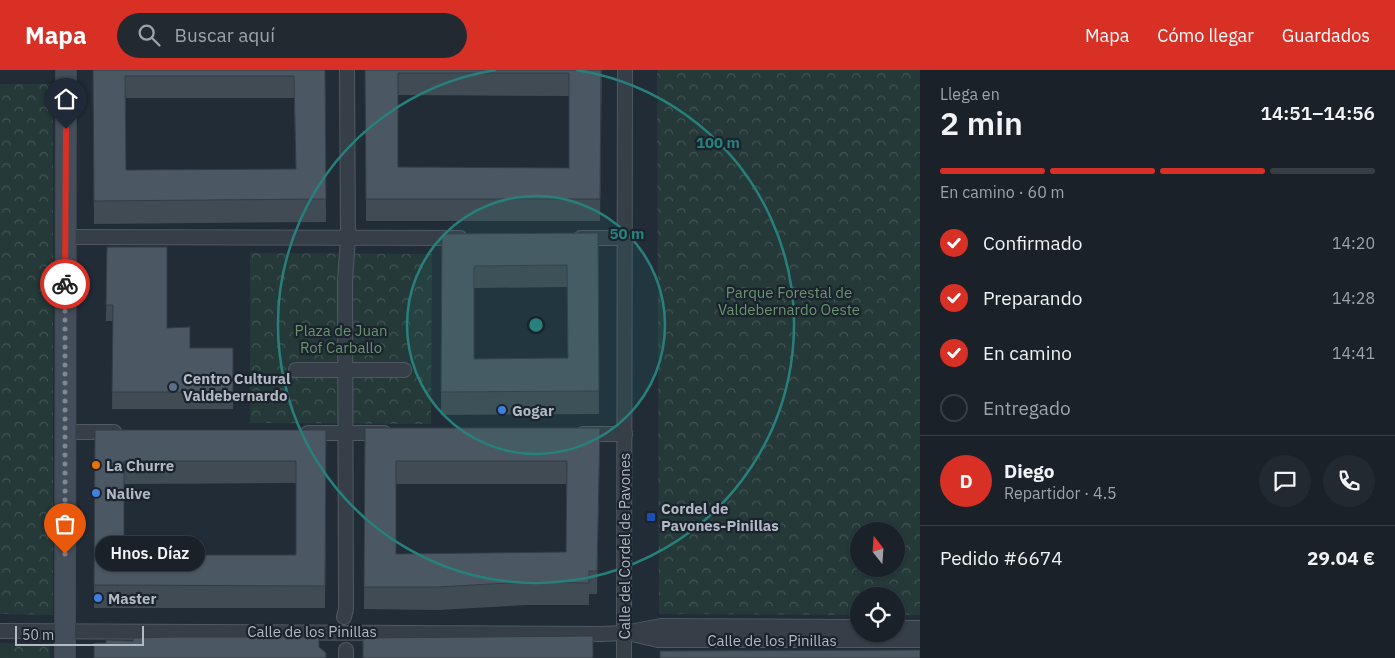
<!DOCTYPE html>
<html lang="es">
<head>
<meta charset="utf-8">
<style>
  body { margin:0; font-family:"IBM Plex Sans",sans-serif; background:#232931; color:#f1f3f6; height:100vh; display:flex; flex-direction:column; font-size:19px; white-space:nowrap }
  * { box-sizing:border-box; margin:0 }
  p { font-size:16px; color:#9fa3a8 }
  .icon { flex:none; width:28px; height:28px; fill:none; stroke:currentColor; stroke-width:2; stroke-linecap:round; stroke-linejoin:round }
  .map { position:relative; flex:1; overflow:hidden }
  .panel { display:flex; flex-direction:column; background:#1a2129; width:475px }
  .panel>* { flex:none }
  .needle { width:32px; rotate:343deg }
  .buttons { position:absolute; left:850px; top:452px; display:grid; gap:10px }
  .buttons a { display:grid; place-items:center; width:55px; height:55px; border-radius:50%; background:#1a2129; box-shadow:0 1px 4px #0004,0 0 0 1px #383e46; font-size:25px }
  .scale { position:absolute; left:15px; bottom:12px; width:129px; box-sizing:border-box; padding-left:5px; border:2px solid #b0b9c4; border-top:0; font-size:14px; line-height:18px; white-space:nowrap; color:#b0b9c4; -webkit-text-stroke:4px #1b232c; paint-order:stroke }
  .pin { position:absolute; display:grid; place-items:center; width:42px; height:42px; color:#fff; margin:-51px -21px; border-radius:50% 50% 50% 0; rotate:-45deg; box-shadow:0 0 5px #0007 }
  .pin .icon { rotate:45deg }
  .courier { position:absolute; display:grid; place-items:center; width:50px; height:50px; margin:-25px; border:4px solid #d93025; border-radius:50%; background:#fff; color:#222; box-shadow:0 1px 6px #0007 }
  .bubble { position:absolute; height:35px; border-radius:18px; background:#1a2129; box-shadow:0 1px 4px #0004,0 0 0 1px #383e46; font-size:16px; font-weight:600; line-height:35px; text-align:center }
  .headline em { font-style:normal; font-weight:600 }
  .headline div { display:flex; flex-direction:column-reverse }
  .headline { display:flex; align-items:center; justify-content:space-between; height:85px; padding:0 20px }
  h1 { font-size:32px; font-weight:600; line-height:38px }
  .bar { display:grid; grid-template-columns:repeat(4,1fr); gap:8px 5px; align-content:center; height:60px; padding:0 20px }
  .bar i { height:6px; border-radius:4px; background:#383e46 }
  .bar .current { background:#d93025 }
  .bar p { grid-column:span 4 }
  .line { display:flex; align-items:center; gap:12px; padding:0 20px; border-top:1px solid #383e46 }
  .line div { flex:1 }
  .round { display:grid; place-items:center; flex:none; width:52px; height:52px; border-radius:26px; background:#232931 }
  ol { padding:0 20px; list-style:none }
  li { display:flex; align-items:center; gap:15px; height:55px }
  li p { margin-inline-start:auto }
  li .icon { padding:5px; border-radius:50%; background:#d93025; color:#fff; stroke-width:4 }
  li:last-child { color:#9fa3a8 }
  li i { width:28px; height:28px; border:2px solid #383e46; border-radius:50% }
  header { display:flex; align-items:center; gap:30px; box-sizing:border-box; height:70px; padding:0 25px; background:#d93025; color:#fff }
  header strong { font-size:24px }
  nav { display:flex; gap:28px; margin-inline-start:auto; font-size:18px }
  .search { width:350px; height:45px; background:#232931; display:flex; align-items:center; gap:12px; box-sizing:border-box; padding:0 18px; border-radius:28px; color:#9fa3a8; font-size:19px }
  main { display:flex; flex:1; min-height:0 }
  .map>svg:first-child { display:block }
</style>
</head>
<body>
<header>
<strong>Mapa</strong>
<div class="search"><svg class="icon" aria-label="search" viewBox="0 0 24 24"><circle cx="10" cy="10" r="6"/><path d="M15 15l6 6"/></svg>Buscar aquí</div>
<nav><a>Mapa</a><a>Cómo llegar</a><a>Guardados</a></nav>
</header>
<main>
<div class="map">
<svg width="920" height="588" viewBox="0 0 920 588">
  <defs>
    <pattern id="park-crowns" width="20" height="18" patternUnits="userSpaceOnUse" patternTransform="scale(1.25)"><rect width="20" height="18" fill="#253939"/><path d="M2 6a3 3 0 1 1 6 0M12 15a3 3 0 1 1 6 0" fill="none" stroke="#425454"/></pattern>
  </defs>
  <rect width="100%" height="100%" fill="#222c37"/>
  <g fill="url(#park-crowns)" fill-rule="evenodd">
    <path d="M 657,0 L 920,0 L 920,545 L 896,545 L 896,526 L 859,526 L 859,545 L 659,544 ZM 896,461 L 896,499 L 859,499 L 859,461 Z"/>
    <polygon points="0,14 53,14 53,545 0,544"/>
    <polygon points="250,183 432,184 431,354 250,353"/>
    <polygon points="0,573 50,574 50,588 0,588"/>
  </g>
  <g fill="none" stroke-linecap="round" stroke-linejoin="round">
    <g stroke="#505962" stroke-width="16">
      <g id="street">
        <polyline points="66,167 460,168"/>
        <polyline points="581,168 625,168"/>
        <polyline points="296,300 404,300"/>
        <polyline points="65,362 114,362"/>
        <polyline points="308,363 384,363"/>
        <polyline points="583,364 625,364"/>
        <polyline points="344,547 346,539 345,211 348,168 347,0"/>
        <polyline points="896,558 920,558"/>
        <polyline points="0,561 602,564 624,563 661,556 859,557"/>
        <polyline points="632,564 658,570 920,570"/>
        <polyline points="346,580 346,588"/>
        <polyline points="624,588 625,0"/>
      </g>
    </g>
    <g stroke="#3f4751" stroke-width="22">
      <polyline id="secondary" points="65,588 66,0"/>
    </g>
    <use href="#street" stroke="#363e47" stroke-width="14"/>
    <use href="#secondary" stroke="#444e5a" stroke-width="20"/>
  </g>
  <g fill="#404b54" fill-rule="evenodd">
    <path d="M 93,0 L 325,0 L 326,152 L 94,154 ZM 126,28 L 294,28 L 296,99 L 126,100 Z"/>
    <path d="M 365,0 L 602,0 L 600,151 L 366,151 ZM 398,25 L 569,26 L 569,98 L 398,97 Z"/>
    <path d="M 598,163 L 599,344 L 441,345 L 442,164 ZM 567,217 L 568,288 L 474,289 L 474,218 Z"/>
    <polygon points="107,177 167,258 190,278 233,278 233,339 112,339 113,251 106,251"/>
    <path d="M 365,358 L 600,358 L 597,524 L 589,524 L 589,535 L 526,535 L 438,540 L 364,539 ZM 396,414 L 566,414 L 566,482 L 396,484 Z"/>
    <path d="M 95,360 L 326,360 L 325,538 L 94,538 ZM 296,413 L 296,485 L 124,485 L 124,414 Z"/>
  </g>
  <g fill="#4b5762" stroke="#343d45" fill-rule="evenodd">
    <path d="M 93,0 L 325,0 L 326,129 L 94,131 ZM 125,6 L 294,6 L 296,99 L 126,100 Z"/>
    <path d="M 365,0 L 601,0 L 600,129 L 366,129 ZM 398,3 L 569,3 L 569,98 L 398,97 Z"/>
    <path d="M 598,163 L 599,321 L 441,322 L 442,164 ZM 567,195 L 568,288 L 474,289 L 474,196 Z"/>
    <polygon points="107,177 167,177 167,258 190,257 190,278 233,278 233,322 112,322 113,235 106,235"/>
    <path d="M 365,358 L 600,358 L 597,501 L 589,501 L 589,513 L 526,512 L 438,517 L 364,517 ZM 396,391 L 567,391 L 566,482 L 396,484 Z"/>
    <path d="M 95,360 L 326,360 L 325,516 L 94,515 ZM 124,391 L 296,391 L 296,485 L 124,485 Z"/>
    <polygon points="593,566 593,588 363,588 363,568"/>
    <polygon points="175,567 319,567 319,577 326,583 326,588 94,588 94,573 106,573 106,570 133,571 133,568"/>
    <polygon points="920,580 920,588 660,588 660,581"/>
  </g>
  <g fill="none" stroke-linecap="round" stroke-linejoin="round">
    <polyline stroke="#7e8893" stroke-width="5" stroke-dasharray="0 9" points="65,484 65,214"/>
    <polyline stroke="#d93025" stroke-width="6" points="65,214 66,59"/>
  </g>
  <circle cx="536" cy="255" r="129" fill="#27807b" fill-opacity=".12"/>
  <g fill="none" stroke="#27807b" stroke-width="2.5">
    <circle cx="536" cy="255" r="129"/>
    <path d="M576 0A258 258 0 1 1 496 0"/>
  </g>
  <circle fill="#5c6f8a" stroke="#1b232c" stroke-width="2" cx="173" cy="317" r="5"/>
  <g fill="#3f7fe0" stroke="#1b232c" stroke-width="2">
    <circle cx="502" cy="340" r="5"/>
    <circle cx="96" cy="423" r="5"/>
    <circle cx="98" cy="528" r="5"/>
  </g>
  <circle fill="#e8710a" stroke="#1b232c" stroke-width="2" cx="96" cy="395" r="5"/>
  <rect fill="#1a4fb4" stroke="#1b232c" stroke-width="2" x="646" y="442" width="10" height="10" rx="2.5"/>
  <g text-anchor="middle" dominant-baseline="central" stroke-width="4.5" stroke-linejoin="round" paint-order="stroke">
    <g font-size="15" fill="#6a9270" stroke="#1b232c">
      <text x="789" y="222">Parque Forestal de<tspan x="789" dy="17">Valdebernardo Oeste</tspan></text>
      <text x="341" y="260">Plaza de Juan<tspan x="341" dy="17">Rof Carballo</tspan></text>
    </g>
    <g font-size="15" font-weight="bold" fill="#b0b9c4" stroke="#1b232c" text-anchor="start">
      <text x="183" y="308">Centro Cultural<tspan x="183" dy="17">Valdebernardo</tspan></text>
      <text x="512" y="340">Gogar</text>
      <text x="106" y="395">La Churre</text>
      <text x="106" y="423">Nalive</text>
      <text x="661" y="438">Cordel de<tspan x="661" dy="17">Pavones-Pinillas</tspan></text>
      <text x="108" y="528">Master</text>
    </g>
    <g font-size="15" fill="#b0b9c4" stroke="#1b232c">
      <text transform="translate(624 476) rotate(-90)">Calle del Cordel de Pavones</text>
      <text x="312" y="561">Calle de los Pinillas</text>
      <text x="772" y="570">Calle de los Pinillas</text>
    </g>
  </g>
  <circle cx="536" cy="255" r="8" fill="#27807b" stroke="#1b232c" stroke-width="2.5"/>
  <g font-size="15" text-anchor="middle" font-weight="bold" fill="#27807b" stroke="#1b232c" stroke-width="4.5" stroke-linejoin="round" paint-order="stroke">
    <text x="718" y="78">100 m</text>
    <text x="627" y="169">50 m</text>
  </g>
</svg>
<div class="buttons">
<a><svg class="needle" viewBox="-14 -14 28 28"><path d="M0-13l5 13h-10z" fill="#e53935"/><path d="M0 13l5-13h-10z" fill="#9fa3a8"/></svg></a>
<a><svg class="icon" aria-label="locate" viewBox="0 0 24 24"><circle cx="12" cy="12" r="6"/><path d="M12 2v4M12 18v4M2 12h4M18 12h4"/></svg></a>
</div>
<div class="scale">50 m</div>
<div class="pin" style="left:65px;top:484px;background:#ea580c"><svg class="icon" aria-label="bag" viewBox="0 0 24 24"><path d="M5 8h14l-1 12H6zM9 8a3 3 0 0 1 6 0"/></svg></div>
<div class="pin" style="left:66px;top:59px;background:#1f2937"><svg class="icon" aria-label="home" viewBox="0 0 24 24"><path d="M3 11l9-7 9 7M6 9v11h12V9"/></svg></div>
<div class="courier" style="left:65px;top:214px"><svg class="icon" aria-label="bike" viewBox="0 0 24 24"><circle cx="6" cy="16" r="4"/><circle cx="18" cy="16" r="4"/><path d="M6 16l4-8h5l3 8M10 8l3 8H6M13 5h3"/></svg></div>
<div class="bubble" style="left:95px;top:466px;width:110px">Hnos. Díaz</div>
</div>
<section class="panel">
<div class="headline"><div><h1>2 min</h1><p>Llega en</p></div><em>14:51–14:56</em></div>
<div class="bar"><i class="current"></i><i class="current"></i><i class="current"></i><i></i><p>En camino · 60 m</p></div>
<ol>
<li><svg class="icon" aria-label="check" viewBox="0 0 24 24"><path d="M5 12l5 5 9-10"/></svg>Confirmado<p>14:20</p></li>
<li><svg class="icon" aria-label="check" viewBox="0 0 24 24"><path d="M5 12l5 5 9-10"/></svg>Preparando<p>14:28</p></li>
<li><svg class="icon" aria-label="check" viewBox="0 0 24 24"><path d="M5 12l5 5 9-10"/></svg>En camino<p>14:41</p></li>
<li><i></i>Entregado</li>
</ol>
<div class="line" style="height:90px"><b class="round" style="background:#d93025;color:#fff">D</b><div><b>Diego</b><p>Repartidor · 4.5</p></div><a class="round"><svg class="icon" aria-label="chat" viewBox="0 0 24 24"><path d="M4 5h16v11H9l-5 4z"/></svg></a><a class="round"><svg class="icon" aria-label="phone" viewBox="0 0 24 24"><path d="M5 4h4l2 5-3 2q2 4 5 5l2-3 5 2v4C11 20 4 13 5 4z"/></svg></a></div>
<div class="line" style="height:65px"><div>Pedido #6674</div><b>29.04 €</b></div>
</section>
</main>
</body>
</html>
